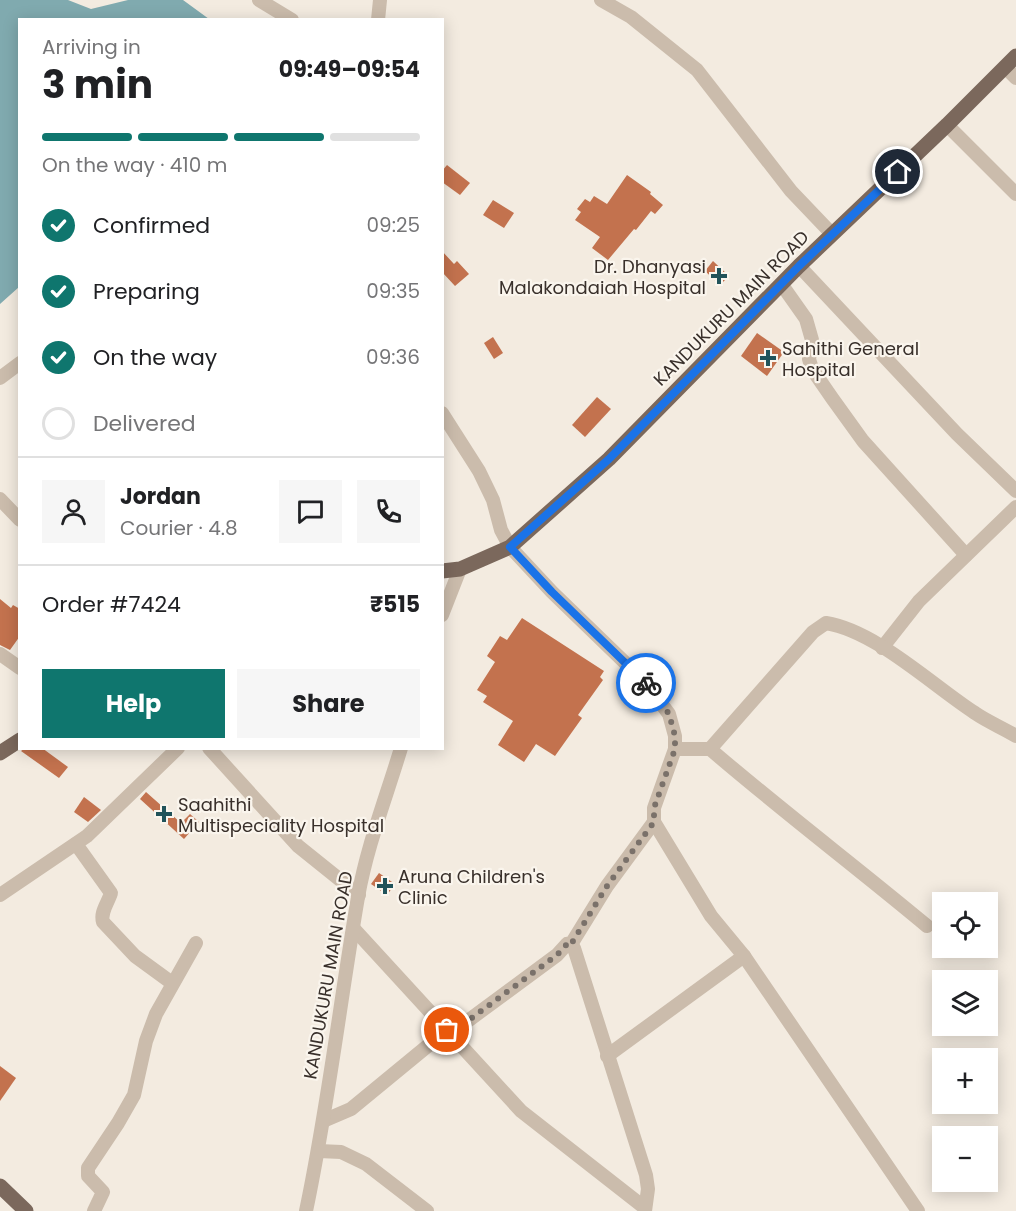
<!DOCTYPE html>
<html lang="en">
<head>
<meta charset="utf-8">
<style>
  body { margin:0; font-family:Poppins,sans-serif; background:#f6f6f6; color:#202124; height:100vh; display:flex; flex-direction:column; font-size:22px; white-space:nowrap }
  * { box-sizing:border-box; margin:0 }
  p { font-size:20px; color:#757577 }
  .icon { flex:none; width:33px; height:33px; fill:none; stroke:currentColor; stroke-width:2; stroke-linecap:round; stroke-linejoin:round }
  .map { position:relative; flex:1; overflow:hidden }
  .details { position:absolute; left:18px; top:18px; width:426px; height:732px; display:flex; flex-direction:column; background:#fff; border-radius:0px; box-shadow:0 3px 15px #0003 }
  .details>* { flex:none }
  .controls { position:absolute; left:932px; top:892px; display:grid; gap:12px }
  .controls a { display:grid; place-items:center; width:66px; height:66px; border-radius:0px; background:#fff; box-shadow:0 3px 15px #0003; font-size:30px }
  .pin { position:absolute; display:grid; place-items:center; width:51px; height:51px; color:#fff; margin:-26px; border:3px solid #fff; border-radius:50%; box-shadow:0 2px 6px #0007 }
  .courier { position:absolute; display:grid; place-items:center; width:60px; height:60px; margin:-30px; border:4px solid #1a73e8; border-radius:50%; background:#fff; color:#222; box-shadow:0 2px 8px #0007 }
  .head em { font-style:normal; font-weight:700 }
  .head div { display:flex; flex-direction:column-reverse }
  .head { display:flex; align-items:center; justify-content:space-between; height:102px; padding:0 24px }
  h1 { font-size:39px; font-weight:700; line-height:45px }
  .bar { display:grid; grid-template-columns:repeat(4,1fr); gap:9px 6px; align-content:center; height:72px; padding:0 24px }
  .bar i { height:8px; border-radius:4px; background:#e0e0e0 }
  .bar .on { background:#0f766e }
  .bar p { grid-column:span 4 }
  .line { display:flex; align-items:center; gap:15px; padding:0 24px; border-top:2px solid #e0e0e0 }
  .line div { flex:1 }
  .round { display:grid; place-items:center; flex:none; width:63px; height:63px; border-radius:0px; background:#f6f6f6 }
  ol { padding:0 24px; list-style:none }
  li { display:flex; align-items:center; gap:18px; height:66px }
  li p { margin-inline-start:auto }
  li .icon { padding:6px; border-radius:50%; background:#0f766e; color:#fff; stroke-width:4 }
  li:last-child { color:#757577 }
  li i { width:33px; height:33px; border:3px solid #e0e0e0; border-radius:50% }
  .action { display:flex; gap:12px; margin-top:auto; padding:12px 24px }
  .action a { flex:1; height:69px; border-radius:0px; background:#0f766e; color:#fff; font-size:24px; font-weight:700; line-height:69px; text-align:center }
  .action a+a { background:#f6f6f6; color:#202124 }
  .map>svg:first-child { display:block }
</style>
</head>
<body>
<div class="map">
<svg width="1016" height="1211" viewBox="0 0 1016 1211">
  <rect width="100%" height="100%" fill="#f3ebe0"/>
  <polygon fill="#80aaaf" points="0,0 68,0 91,9 128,0 183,0 209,19 20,20 19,287 0,304"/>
  <g fill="#c3724e">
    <polygon points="447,165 470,183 460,195 442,182 442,171"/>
    <polygon points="627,175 651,192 650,194 663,205 655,214 651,211 636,230 634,229 608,260 592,248 600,237 575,220 581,212 577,209 585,199 590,202 594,196 607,204"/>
    <polygon points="493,200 514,213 504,228 483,215"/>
    <polygon points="442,251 454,264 457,261 469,274 455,286 442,272"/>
    <polygon points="713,261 729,276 720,285 705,271"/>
    <polygon points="757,333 784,352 767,376 741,356"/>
    <polygon points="493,337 503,353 494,359 484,343"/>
    <polygon points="597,397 611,409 585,437 572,425"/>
    <polygon points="0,599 11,608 13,605 20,609 20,636 10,650 0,645"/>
    <polygon points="522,618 604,671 600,677 603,680 578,715 582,718 555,756 536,744 524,762 498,745 513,721 483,702 487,696 477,690 495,662 487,656 500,636 507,640"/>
    <polygon points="25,748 42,748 68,767 59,778 21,751"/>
    <polygon points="146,792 181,823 190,814 199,822 184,839 140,799"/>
    <polygon points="84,797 101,810 88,822 74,812"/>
    <polygon points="379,873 395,884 387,895 371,884"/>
    <polygon points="0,1066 16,1078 0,1101"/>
  </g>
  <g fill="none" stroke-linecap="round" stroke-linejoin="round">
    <g stroke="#cbbcac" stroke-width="14">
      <polyline points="259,0 292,20"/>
      <polyline points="601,0 631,17 697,70 791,191 832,234"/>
      <polyline points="378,20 380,0"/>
      <polyline points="1005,67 1016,78"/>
      <polyline points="947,125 1016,194"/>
      <polyline points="799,266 957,434 1016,491"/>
      <polyline points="782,285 806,319 812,340 809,359 812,369 832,398 863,441 966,555"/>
      <polyline points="0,378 20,363"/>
      <polyline points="442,413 479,471 493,500 501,530 510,547 552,592 645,682 669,714 675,736 675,749 654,808 654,822 711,916 744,956 918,1211"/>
      <polyline points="0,499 20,520"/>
      <polyline points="442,615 460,569"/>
      <polyline points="882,648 919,601 1016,507"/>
      <polyline points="0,654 20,668"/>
      <polyline points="209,748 298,846 359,895"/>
      <path d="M 675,749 L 710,749 C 781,810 855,866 927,926"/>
      <path d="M 710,749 L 813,632 L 826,623 C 876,631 933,686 975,713 C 988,722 1003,728 1016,736"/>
      <path d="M 76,844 L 111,893 C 108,903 100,912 103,922 L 135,956 L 172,983"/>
      <polyline points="0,895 87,836 178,748"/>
      <polyline points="354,929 521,1111 645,1208"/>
      <polyline points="570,946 607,886 654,822"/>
      <polyline points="450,1034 557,955 567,944 574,948 646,1175 648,1189 645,1211"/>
      <polyline points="607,1056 744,956"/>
      <polyline points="323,1121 351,1109 447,1030"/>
      <polyline points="319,1151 341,1152 366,1164 427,1211"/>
      <polyline points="94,1211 103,1192 88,1176 88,1168 118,1123 134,1095 146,1041 156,1014 196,943"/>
      <path d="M 306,1211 C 328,1107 340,1002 358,897 C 367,846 386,798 401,748"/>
    </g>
    <g stroke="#7b685c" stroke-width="15">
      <polyline points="442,571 460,569 510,547 609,459 799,266 947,125 1016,56"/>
      <polyline points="0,753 20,740"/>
      <polyline points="0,1186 26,1211"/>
    </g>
  </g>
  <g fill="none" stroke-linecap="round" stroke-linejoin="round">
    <polyline stroke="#7a716a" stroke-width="6" stroke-dasharray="0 10.8" points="447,1030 450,1034 557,955 567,944 570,946 607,886 654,822 654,808 675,749 675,736 669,714 646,683"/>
    <polyline stroke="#1a73e8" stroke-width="8" points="646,683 552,592 510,547 609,459 799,266 898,172"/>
  </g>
  <g fill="#21535a" stroke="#faf5ed" stroke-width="2">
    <path d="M716 267h6v6h6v6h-6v6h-6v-6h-6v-6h6z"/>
    <path d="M765 349h6v6h6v6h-6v6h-6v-6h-6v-6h6z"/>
    <path d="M161 805h6v6h6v6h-6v6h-6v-6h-6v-6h6z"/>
    <path d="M382 877h6v6h6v6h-6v6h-6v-6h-6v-6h6z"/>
  </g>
  <g text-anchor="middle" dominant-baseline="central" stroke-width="4.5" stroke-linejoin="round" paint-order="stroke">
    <g font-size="18" fill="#39302b" stroke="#faf5ed" text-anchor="start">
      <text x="706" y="266" text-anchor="end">Dr. Dhanyasi<tspan x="706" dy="21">Malakondaiah Hospital</tspan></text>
      <text x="782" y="348">Sahithi General<tspan x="782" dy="21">Hospital</tspan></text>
      <text x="178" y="804">Saahithi<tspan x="178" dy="21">Multispeciality Hospital</tspan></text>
      <text x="398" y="876">Aruna Children's<tspan x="398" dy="21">Clinic</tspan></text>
    </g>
    <g font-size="18" fill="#39302b" stroke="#faf5ed">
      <text transform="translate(731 308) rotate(-45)">KANDUKURU MAIN ROAD</text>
      <text transform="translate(328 975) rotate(-80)">KANDUKURU MAIN ROAD</text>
    </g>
  </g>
</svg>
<div class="controls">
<a><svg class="icon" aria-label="locate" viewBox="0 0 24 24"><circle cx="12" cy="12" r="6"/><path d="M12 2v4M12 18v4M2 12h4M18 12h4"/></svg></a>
<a><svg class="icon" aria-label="layers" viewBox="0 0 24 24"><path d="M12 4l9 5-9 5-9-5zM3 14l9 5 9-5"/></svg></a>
<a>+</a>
<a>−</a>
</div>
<div class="pin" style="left:447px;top:1030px;background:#ea580c"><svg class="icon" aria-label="bag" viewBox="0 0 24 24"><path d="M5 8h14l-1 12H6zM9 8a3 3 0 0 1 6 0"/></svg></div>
<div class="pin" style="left:898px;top:172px;background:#1f2937"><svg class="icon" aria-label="home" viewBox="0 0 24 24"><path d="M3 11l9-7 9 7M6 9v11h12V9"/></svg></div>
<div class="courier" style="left:646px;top:683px"><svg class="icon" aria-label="bike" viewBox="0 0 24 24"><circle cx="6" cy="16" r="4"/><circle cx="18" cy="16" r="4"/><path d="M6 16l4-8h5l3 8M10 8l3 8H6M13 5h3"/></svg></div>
<section class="details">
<div class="head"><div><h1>3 min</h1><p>Arriving in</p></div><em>09:49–09:54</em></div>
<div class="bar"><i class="on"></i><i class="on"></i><i class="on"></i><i></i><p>On the way · 410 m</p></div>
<ol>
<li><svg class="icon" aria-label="check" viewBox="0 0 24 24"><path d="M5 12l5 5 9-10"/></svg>Confirmed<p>09:25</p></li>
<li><svg class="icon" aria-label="check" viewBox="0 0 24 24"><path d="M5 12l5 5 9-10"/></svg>Preparing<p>09:35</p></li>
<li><svg class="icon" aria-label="check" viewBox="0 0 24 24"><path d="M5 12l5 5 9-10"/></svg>On the way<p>09:36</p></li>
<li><i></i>Delivered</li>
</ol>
<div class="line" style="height:108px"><a class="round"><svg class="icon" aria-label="person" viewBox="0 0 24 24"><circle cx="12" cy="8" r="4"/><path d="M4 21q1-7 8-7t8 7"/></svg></a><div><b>Jordan</b><p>Courier · 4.8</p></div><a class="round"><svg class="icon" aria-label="chat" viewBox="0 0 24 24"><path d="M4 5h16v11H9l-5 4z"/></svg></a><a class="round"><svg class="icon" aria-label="phone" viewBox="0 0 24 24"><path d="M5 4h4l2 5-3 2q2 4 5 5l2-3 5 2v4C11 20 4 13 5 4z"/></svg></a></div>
<div class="line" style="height:78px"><div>Order #7424</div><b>₹515</b></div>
<div class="action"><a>Help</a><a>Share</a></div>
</section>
</div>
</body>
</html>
